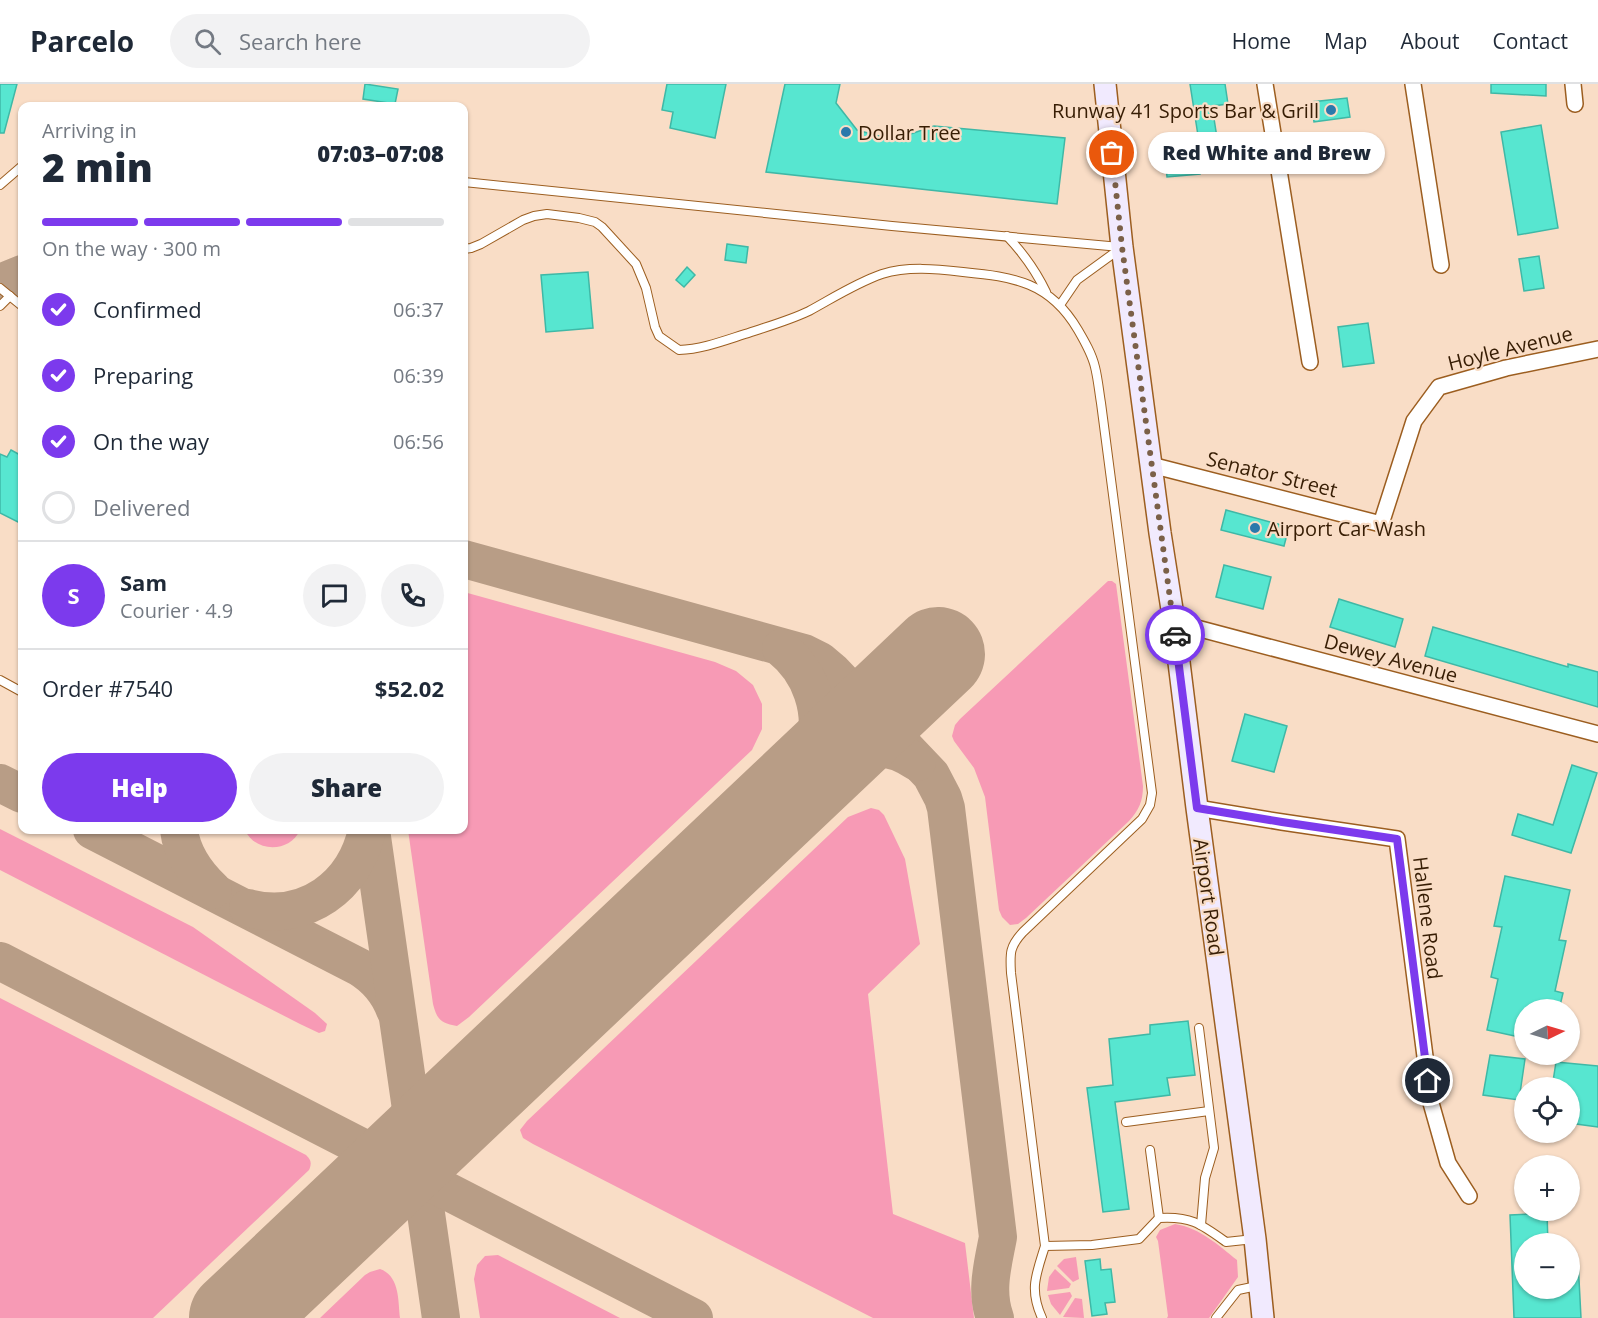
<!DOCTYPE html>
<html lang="en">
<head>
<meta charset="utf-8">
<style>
  body { margin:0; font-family:"Open Sans",sans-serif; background:#f2f2f3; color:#1f2937; height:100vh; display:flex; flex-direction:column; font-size:22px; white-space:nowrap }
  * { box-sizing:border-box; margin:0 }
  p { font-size:20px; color:#747a83 }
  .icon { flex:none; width:33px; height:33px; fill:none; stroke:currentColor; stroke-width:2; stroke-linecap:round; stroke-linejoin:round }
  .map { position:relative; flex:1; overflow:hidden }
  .sheet { position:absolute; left:18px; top:18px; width:450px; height:732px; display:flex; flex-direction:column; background:#fff; border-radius:12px; box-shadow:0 2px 4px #0004 }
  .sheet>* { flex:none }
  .needle { width:39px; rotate:85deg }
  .controls { position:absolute; left:1514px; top:915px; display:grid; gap:12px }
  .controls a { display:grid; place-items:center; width:66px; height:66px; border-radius:50%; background:#fff; box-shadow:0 2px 4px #0004; font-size:30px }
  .pin { position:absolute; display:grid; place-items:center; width:51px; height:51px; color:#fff; margin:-26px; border:3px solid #fff; border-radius:50%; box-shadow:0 2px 6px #0007 }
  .courier { position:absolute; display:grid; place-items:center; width:60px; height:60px; margin:-30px; border:4px solid #7c3aed; border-radius:50%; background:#fff; color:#222; box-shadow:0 2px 8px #0007 }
  .bubble { position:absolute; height:42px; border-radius:21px; background:#fff; box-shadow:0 2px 4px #0004; font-size:20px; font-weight:800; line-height:42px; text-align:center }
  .head em { font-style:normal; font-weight:800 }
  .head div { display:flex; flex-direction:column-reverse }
  .head { display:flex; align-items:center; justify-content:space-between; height:102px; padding:0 24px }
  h1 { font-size:39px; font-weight:800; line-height:45px }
  .bar { display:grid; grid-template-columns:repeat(4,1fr); gap:9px 6px; align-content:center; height:72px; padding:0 24px }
  .bar i { height:8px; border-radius:4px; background:#e0e1e3 }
  .bar .current { background:#7c3aed }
  .bar p { grid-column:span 4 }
  .line { display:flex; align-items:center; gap:15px; padding:0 24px; border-top:2px solid #e0e1e3 }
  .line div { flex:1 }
  .round { display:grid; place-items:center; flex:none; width:63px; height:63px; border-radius:32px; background:#f2f2f3 }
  ol { padding:0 24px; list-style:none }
  li { display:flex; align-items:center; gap:18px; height:66px }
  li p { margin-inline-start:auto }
  li .icon { padding:6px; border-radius:50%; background:#7c3aed; color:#fff; stroke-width:4 }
  li:last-child { color:#747a83 }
  li i { width:33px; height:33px; border:3px solid #e0e1e3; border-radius:50% }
  .button { display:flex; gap:12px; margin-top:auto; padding:12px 24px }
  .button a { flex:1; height:69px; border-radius:36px; background:#7c3aed; color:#fff; font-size:24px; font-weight:800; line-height:69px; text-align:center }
  .button a+a { background:#f2f2f3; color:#1f2937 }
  header { display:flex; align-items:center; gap:36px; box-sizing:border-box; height:84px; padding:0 30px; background:#fff; border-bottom:2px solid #e0e1e3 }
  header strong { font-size:28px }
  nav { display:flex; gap:33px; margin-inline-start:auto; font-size:21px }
  .search { width:420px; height:54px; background:#f2f2f3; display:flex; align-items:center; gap:15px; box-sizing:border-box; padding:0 21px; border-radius:33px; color:#747a83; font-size:22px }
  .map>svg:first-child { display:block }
</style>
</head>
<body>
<header>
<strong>Parcelo</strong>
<div class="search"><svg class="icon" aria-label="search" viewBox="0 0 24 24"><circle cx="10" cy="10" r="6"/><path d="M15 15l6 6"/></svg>Search here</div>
<nav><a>Home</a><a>Map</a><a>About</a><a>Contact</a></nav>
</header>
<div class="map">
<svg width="1598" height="1234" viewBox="0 0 1598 1234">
  <rect width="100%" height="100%" fill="#f9ddc6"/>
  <g fill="#f79ab5">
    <path d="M 1108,497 L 1112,497 L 1116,500 L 1143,702 C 1143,717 1139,726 1129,737 L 1026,834 L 1018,840 L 1010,841 L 1002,833 L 999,826 L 985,713 L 974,684 L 954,657 L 952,652 L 955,641 L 960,635 Z"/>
    <path d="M 464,508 L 715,578 L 736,587 L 753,601 L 762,620 L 762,645 L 752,666 L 469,933 L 457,942 C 441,939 437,936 433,920 L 408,746 L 464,746 Z"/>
    <polygon points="871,724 879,726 884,731 905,775 920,860 868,910 893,1130 965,1159 974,1234 873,1234 533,1060 523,1054 520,1046 527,1037 848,733"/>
    <polygon points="0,745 193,843 315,929 327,940 325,947 319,949 300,940 0,786"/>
    <path d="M 245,746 L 300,746 C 290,769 255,769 245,746 Z"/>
    <path d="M 0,914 L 306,1071 C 311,1076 312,1079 309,1086 L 153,1234 L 0,1234 Z"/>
    <path d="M 1175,1140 C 1200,1144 1218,1161 1237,1176 L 1238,1193 L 1209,1234 L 1167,1234 L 1168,1232 L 1158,1157 L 1156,1153 L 1160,1146 Z"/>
    <polygon points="498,1171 620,1234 480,1234 474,1195 477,1181 485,1172"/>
    <polygon points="1076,1173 1079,1195 1073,1198 1057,1182 1064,1175"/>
    <path d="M 380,1185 C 400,1192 398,1217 400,1234 L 320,1234 L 365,1191 L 370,1188 Z"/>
    <polygon points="1055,1185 1071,1200 1069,1204 1047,1207 1049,1193"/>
    <polygon points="1070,1208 1072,1212 1060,1231 1051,1220 1048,1211"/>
    <polygon points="1075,1214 1082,1215 1084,1234 1063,1233"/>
  </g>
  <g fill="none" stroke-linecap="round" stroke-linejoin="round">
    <g stroke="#b89d86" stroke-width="38">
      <polyline points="0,199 22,190"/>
      <path d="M 464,475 L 804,569 L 820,577 L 833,588 L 931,691 L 943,714 L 946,724 L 998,1153 C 993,1180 985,1207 995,1234"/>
      <path d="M 781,564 C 811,588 824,627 815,664 C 812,676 806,688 801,699"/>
      <path d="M 823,679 C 858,663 882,655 917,678"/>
      <polyline points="0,699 22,710"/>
      <path d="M 92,746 L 359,883 C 377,894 388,907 395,926"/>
      <path d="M 179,746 C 182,770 195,789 213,806"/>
      <polyline points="371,746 441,1234"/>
      <path d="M 248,824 C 306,839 355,802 367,746"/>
      <path d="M 0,877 C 231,997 464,1114 694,1234"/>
    </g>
    <polyline stroke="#b89d86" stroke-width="94" points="236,1234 938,570"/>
  </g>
  <g fill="#57e6d0" stroke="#3fb8a6" stroke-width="1.5">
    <polygon points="0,0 17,0 4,49 0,49"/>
    <polygon points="365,0 398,5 395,20 363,15"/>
    <polygon points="667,0 726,0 715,54 670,44 673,28 662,26"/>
    <polygon points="785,0 840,0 836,19 857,46 893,56 934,42 1065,54 1057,120 766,88"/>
    <polygon points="1190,0 1225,0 1228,20 1212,22 1218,60 1213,61 1216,82 1199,83 1200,90 1167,93 1165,72 1185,70 1184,60 1199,58"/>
    <polygon points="1491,0 1546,0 1546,12 1491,9"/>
    <polygon points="1347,14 1350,33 1314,38 1311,18"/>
    <polygon points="1541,41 1558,144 1518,151 1501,48"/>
    <polygon points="727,160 748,163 746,179 725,176"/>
    <polygon points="1539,172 1544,204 1524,207 1519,175"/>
    <polygon points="687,183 695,191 684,203 676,196"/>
    <polygon points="588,188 593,244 546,248 541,191"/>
    <polygon points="1368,239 1374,279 1343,283 1338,243"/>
    <polygon points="11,366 22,372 22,440 0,429 0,370 7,373"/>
    <polygon points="1226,426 1289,443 1284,462 1221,446"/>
    <polygon points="1224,481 1271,493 1263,525 1216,513"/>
    <polygon points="1339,515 1403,535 1395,563 1330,543"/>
    <polygon points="1433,543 1568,583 1568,580 1598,588 1598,623 1425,572"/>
    <polygon points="1245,630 1287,642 1274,688 1232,677"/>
    <polygon points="1572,681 1597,689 1571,769 1512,751 1518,730 1553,741"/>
    <polygon points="1505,792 1570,806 1559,856 1566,857 1555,907 1563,909 1559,926 1524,926 1524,954 1487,946 1498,895 1491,893 1502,843 1494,842"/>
    <polygon points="1188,937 1195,991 1167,994 1170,1011 1115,1018 1129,1125 1103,1128 1087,1004 1113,1001 1109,955 1150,950 1150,941"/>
    <polygon points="1490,971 1525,975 1519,1016 1483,1011"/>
    <polygon points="1556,978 1598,982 1598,1043 1569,1039 1569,1004 1552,1004"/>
    <polygon points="1547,1129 1548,1160 1524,1160 1524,1204 1569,1204 1569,1176 1578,1176 1581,1234 1514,1234 1510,1131"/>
    <polygon points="1100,1175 1101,1186 1111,1185 1115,1218 1105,1219 1107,1230 1092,1232 1085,1177"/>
  </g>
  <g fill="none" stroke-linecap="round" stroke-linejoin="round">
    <g stroke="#9c5e20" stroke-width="10">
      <g id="lane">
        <polyline points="464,98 892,142 1120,163"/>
        <polyline points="0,101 22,82"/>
        <path d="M 1007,152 C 1023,169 1036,187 1046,208"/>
        <path d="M 464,165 L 471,164 L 481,160 L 523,136 L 534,132 L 547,130 L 579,134 L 595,138 L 602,143 L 636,180 L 646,204 L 655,243 L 659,252 L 679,266 C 702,265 723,257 745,250 C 766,243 788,237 809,227 C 833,214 856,199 882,190 C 908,182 936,185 963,188 C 1014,193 1050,198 1078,246 C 1085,258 1092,270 1095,283 C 1098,295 1099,307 1101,319 L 1152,709 L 1150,721 L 1142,735 L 1023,848 C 1009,863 1010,870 1011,889 L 1045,1162 C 1036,1191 1029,1205 1042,1234"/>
        <polyline points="0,204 22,222"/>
        <polyline points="1060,221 1077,196 1121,164"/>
        <polyline points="0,222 10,212"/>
        <polyline points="0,596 22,608"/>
        <polyline points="1199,944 1214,1064 1205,1094 1201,1141"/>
        <polyline points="1126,1038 1209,1027"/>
        <polyline points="1150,1066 1159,1134"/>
        <path d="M 1045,1162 L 1092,1161 L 1139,1155 L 1159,1134 C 1191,1132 1201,1140 1226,1158 L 1254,1155"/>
        <polyline points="1216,1234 1238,1206 1257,1202"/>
      </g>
    </g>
    <g stroke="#9c5e20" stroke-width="18">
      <g id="street">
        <polyline points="1265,0 1310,278"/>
        <polyline points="1413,0 1441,181"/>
        <polyline points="1573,0 1575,20"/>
        <polyline points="1151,381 1381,440 1414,337 1439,303 1506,284 1598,265"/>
        <polyline points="1174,538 1598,650"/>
        <polyline points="1197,724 1282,738 1397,755 1431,1019 1448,1079 1469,1112"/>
      </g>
    </g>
    <g stroke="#9c5e20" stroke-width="24">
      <polyline id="secondary" points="1105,0 1122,163 1160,449 1174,538 1197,724 1255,1155 1263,1234"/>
    </g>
    <use href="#lane" stroke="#fff" stroke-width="8"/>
    <use href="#street" stroke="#fff" stroke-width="15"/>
    <use href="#secondary" stroke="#f1eafe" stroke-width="21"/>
  </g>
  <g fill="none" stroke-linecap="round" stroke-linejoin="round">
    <polyline stroke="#7b6048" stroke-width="6" stroke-dasharray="0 10.8" points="1112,69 1122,163 1175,551"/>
    <polyline stroke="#7c3aed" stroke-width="8" points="1175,551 1197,724 1282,738 1397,755 1428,997"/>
  </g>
  <g fill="#2b79ab" stroke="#f9ddc6" stroke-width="2">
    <circle cx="1331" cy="26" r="6"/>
    <circle cx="846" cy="48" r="6"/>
    <circle cx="1255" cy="444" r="6"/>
  </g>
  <g text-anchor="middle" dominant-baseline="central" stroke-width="4.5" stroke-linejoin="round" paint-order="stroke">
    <g font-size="20" fill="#371d04" stroke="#f9ddc6" text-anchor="start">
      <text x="1319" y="26" text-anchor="end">Runway 41 Sports Bar &amp; Grill</text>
      <text x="858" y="48">Dollar Tree</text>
      <text x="1267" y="444">Airport Car Wash</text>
    </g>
    <g font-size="20" fill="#371d04" stroke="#f9ddc6">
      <text transform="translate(1510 264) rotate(-14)">Hoyle Avenue</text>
      <text transform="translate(1272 390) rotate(14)">Senator Street</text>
      <text transform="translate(1391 574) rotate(15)">Dewey Avenue</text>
      <text transform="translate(1209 813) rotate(82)">Airport Road</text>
      <text transform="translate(1428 834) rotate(83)">Hallene Road</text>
    </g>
  </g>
</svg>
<div class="controls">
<a><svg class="needle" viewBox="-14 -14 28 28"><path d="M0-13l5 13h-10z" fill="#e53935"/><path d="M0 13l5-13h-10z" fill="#747a83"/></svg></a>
<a><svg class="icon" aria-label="locate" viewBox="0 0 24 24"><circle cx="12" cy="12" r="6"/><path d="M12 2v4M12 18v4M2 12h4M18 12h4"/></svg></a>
<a>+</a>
<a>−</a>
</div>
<div class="pin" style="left:1112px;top:69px;background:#ea580c"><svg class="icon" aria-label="bag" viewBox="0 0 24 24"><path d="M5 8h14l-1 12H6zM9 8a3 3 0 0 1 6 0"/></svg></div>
<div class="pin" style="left:1428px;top:997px;background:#1f2937"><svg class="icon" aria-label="home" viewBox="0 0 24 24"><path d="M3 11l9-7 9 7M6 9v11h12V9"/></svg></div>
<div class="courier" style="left:1175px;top:551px"><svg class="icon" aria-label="car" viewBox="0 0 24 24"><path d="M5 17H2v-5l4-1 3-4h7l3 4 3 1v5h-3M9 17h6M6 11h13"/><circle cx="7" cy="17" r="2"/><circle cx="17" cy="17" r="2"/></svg></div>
<div class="bubble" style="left:1148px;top:48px;width:237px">Red White and Brew</div>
<section class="sheet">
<div class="head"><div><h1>2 min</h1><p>Arriving in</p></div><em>07:03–07:08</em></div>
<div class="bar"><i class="current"></i><i class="current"></i><i class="current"></i><i></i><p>On the way · 300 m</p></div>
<ol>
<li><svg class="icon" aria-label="check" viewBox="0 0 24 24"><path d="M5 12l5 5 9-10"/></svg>Confirmed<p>06:37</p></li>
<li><svg class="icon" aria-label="check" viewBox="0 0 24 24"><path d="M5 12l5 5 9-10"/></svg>Preparing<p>06:39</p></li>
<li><svg class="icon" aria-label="check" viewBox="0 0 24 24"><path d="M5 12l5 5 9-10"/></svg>On the way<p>06:56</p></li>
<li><i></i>Delivered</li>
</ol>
<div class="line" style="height:108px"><b class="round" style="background:#7c3aed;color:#fff">S</b><div><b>Sam</b><p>Courier · 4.9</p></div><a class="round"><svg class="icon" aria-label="chat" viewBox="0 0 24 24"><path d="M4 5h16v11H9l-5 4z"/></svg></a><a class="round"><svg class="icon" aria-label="phone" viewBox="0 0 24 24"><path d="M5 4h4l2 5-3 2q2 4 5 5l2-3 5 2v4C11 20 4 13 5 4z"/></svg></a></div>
<div class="line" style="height:78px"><div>Order #7540</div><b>$52.02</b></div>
<div class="button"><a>Help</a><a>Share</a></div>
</section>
</div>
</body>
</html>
